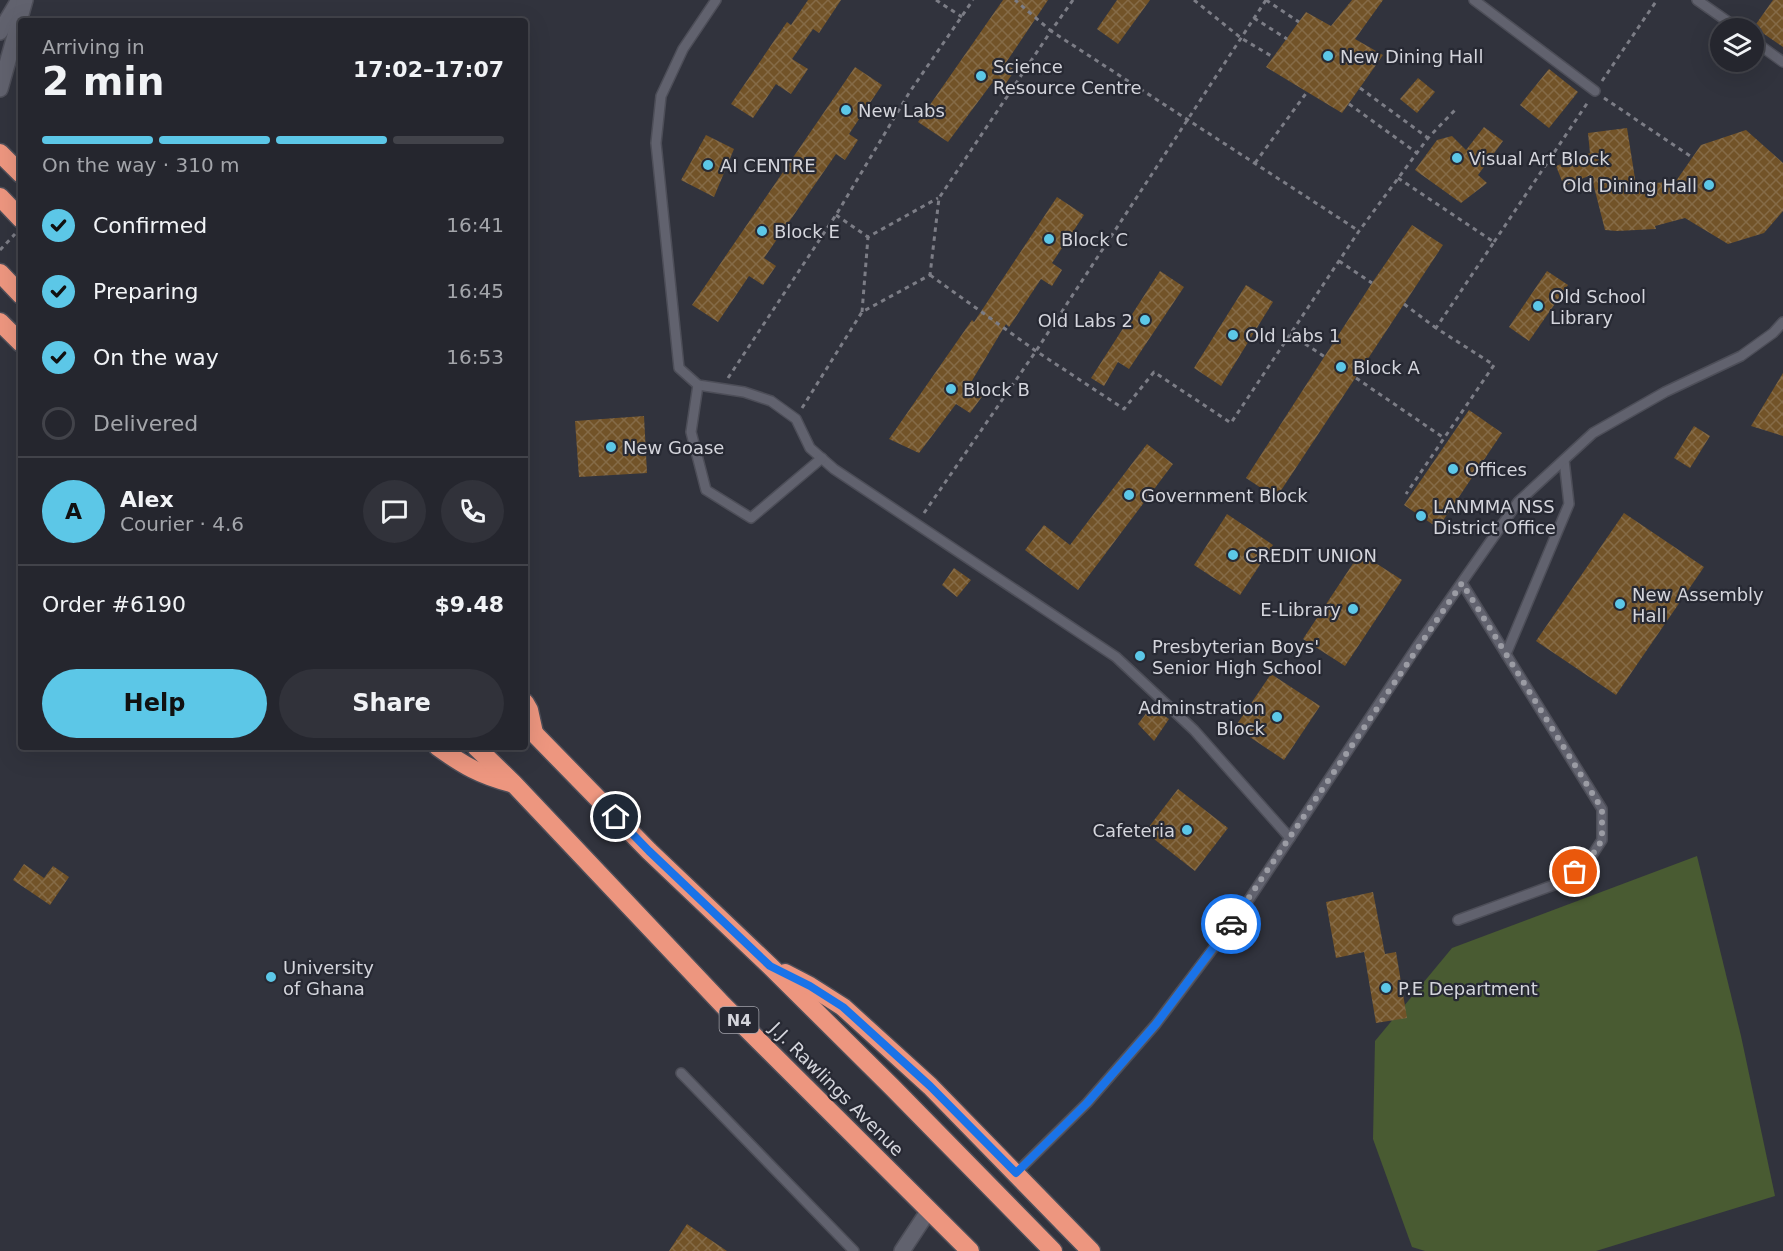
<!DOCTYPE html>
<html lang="en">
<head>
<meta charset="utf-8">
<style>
  body { margin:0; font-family:"DejaVu Sans",sans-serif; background:#31323a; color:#f1f3f6; height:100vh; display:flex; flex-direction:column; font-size:22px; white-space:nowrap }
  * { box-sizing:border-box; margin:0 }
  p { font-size:20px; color:#a3a5aa }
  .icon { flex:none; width:33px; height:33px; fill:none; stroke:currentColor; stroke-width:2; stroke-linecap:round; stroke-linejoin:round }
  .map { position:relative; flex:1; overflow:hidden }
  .side { position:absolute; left:18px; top:18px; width:510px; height:732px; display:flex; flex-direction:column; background:#25262e; border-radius:6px; box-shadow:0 6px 24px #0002,0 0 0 2px #42434a }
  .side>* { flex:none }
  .buttons { position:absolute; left:1710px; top:18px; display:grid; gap:12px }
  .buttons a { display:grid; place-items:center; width:54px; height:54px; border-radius:50%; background:#25262e; box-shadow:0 6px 24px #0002,0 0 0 2px #42434a; font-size:30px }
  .pin { position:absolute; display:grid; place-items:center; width:51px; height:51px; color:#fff; margin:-26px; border:3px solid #fff; border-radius:50%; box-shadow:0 2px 6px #0007 }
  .courier { position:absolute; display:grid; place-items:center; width:60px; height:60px; margin:-30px; border:4px solid #1a73e8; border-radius:50%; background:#fff; color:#222; box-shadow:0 2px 8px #0007 }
  .headline em { font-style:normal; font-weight:700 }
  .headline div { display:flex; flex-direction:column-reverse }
  .headline { display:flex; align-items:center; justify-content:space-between; height:102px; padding:0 24px }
  h1 { font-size:39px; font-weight:700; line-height:45px }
  .bar { display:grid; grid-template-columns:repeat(4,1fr); gap:9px 6px; align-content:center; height:72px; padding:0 24px }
  .bar i { height:8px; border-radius:4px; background:#42434a }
  .bar .on { background:#5cc7e7 }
  .bar p { grid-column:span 4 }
  .line { display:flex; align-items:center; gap:15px; padding:0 24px; border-top:2px solid #42434a }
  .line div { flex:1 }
  .round { display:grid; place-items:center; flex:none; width:63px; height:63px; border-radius:32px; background:#31323a }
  ol { padding:0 24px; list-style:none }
  li { display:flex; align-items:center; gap:18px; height:66px }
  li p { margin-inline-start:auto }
  li .icon { padding:6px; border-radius:50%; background:#5cc7e7; color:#111; stroke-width:4 }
  li:last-child { color:#a3a5aa }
  li i { width:33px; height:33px; border:3px solid #42434a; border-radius:50% }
  .cta { display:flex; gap:12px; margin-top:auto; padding:12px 24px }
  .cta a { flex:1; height:69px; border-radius:36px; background:#5cc7e7; color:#111; font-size:24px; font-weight:700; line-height:69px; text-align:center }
  .cta a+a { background:#31323a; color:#f1f3f6 }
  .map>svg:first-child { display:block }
</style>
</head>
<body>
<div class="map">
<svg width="1783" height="1251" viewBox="0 0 1783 1251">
  <defs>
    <pattern id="building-cross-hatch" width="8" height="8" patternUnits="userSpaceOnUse" patternTransform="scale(1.5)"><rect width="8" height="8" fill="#725328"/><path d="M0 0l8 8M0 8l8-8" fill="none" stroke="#856b47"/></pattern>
  </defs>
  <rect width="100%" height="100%" fill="#31333d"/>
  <polygon fill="#495b32" points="1697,856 1741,1036 1775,1196 1596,1251 1425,1251 1412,1247 1373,1139 1375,1041 1452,948"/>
  <g fill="url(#building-cross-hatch)">
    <polygon points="808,0 841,0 819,33 813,29 792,59 808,69 791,94 776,84 753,118 731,104 787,22 791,25"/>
    <polygon points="1003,0 1048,0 1005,64 1015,70 1002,89 992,83 948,142 918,122"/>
    <polygon points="1117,0 1150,0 1118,44 1097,29"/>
    <polygon points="1352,0 1383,0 1355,39 1383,55 1342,113 1266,67 1306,12 1331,26"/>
    <polygon points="1773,0 1783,0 1783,47 1754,27"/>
    <polygon points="855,67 882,85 849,134 858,140 845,160 836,154 764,258 776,266 763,285 749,276 718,322 692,305"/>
    <polygon points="1549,69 1578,92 1549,128 1520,105"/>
    <polygon points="1418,78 1435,92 1417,113 1400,99"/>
    <polygon points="1484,127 1503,141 1478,175 1487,183 1461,203 1415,170 1437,140 1452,136 1466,150"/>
    <polygon points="1627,128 1636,185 1676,181 1701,145 1746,130 1783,163 1783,211 1764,233 1728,244 1685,218 1655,226 1656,229 1617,231 1605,230 1591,175 1564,186 1556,166 1590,153 1588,133"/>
    <polygon points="706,135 734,149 714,197 681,180"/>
    <polygon points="1057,197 1084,215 1052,263 1062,270 1052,286 1041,279 1009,327 1006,324 970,384 984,394 970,413 956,404 919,453 889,439 972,320 974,322"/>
    <polygon points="1412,225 1443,245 1276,498 1246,478 1372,283"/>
    <polygon points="1160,271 1184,287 1129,369 1118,362 1104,386 1091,378"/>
    <polygon points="1547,271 1568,285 1529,341 1509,327"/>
    <polygon points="1246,285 1273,302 1221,386 1194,368"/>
    <polygon points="1783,373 1783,436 1751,426"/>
    <polygon points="1469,410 1502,433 1438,528 1404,505"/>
    <polygon points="644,416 647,473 579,477 575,421"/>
    <polygon points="1694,426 1710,436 1690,468 1674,458"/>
    <polygon points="1147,444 1173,464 1078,590 1025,550 1044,525 1070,545"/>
    <polygon points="1624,513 1704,567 1616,695 1536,641"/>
    <polygon points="1227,514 1273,545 1240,595 1194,565"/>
    <polygon points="1360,553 1402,580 1345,666 1303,639"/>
    <polygon points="954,568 971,580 957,597 942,585"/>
    <polygon points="1271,674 1320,706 1284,760 1235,727"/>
    <polygon points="1151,707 1169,719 1154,741 1138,724"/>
    <polygon points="1178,789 1228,828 1195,871 1145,832"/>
    <polygon points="24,864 44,878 53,866 69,877 50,905 13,880"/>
    <polygon points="1373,892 1385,954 1396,952 1407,1018 1376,1023 1364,952 1336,958 1326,902"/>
    <polygon points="687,1224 727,1251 669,1251"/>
  </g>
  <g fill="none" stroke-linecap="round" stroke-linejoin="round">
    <g stroke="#4d4e58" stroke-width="12">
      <g id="lane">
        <polyline points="716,0 683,49 661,96 656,143 679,368 698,385 744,392 771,401 796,419 810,448 834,469 1116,657 1194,730 1290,838"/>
        <polyline points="1474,0 1595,91"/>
        <polyline points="1697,0 1737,28"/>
        <polyline points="1754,41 1783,62"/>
        <polyline points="698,385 691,432 706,490 751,518 822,458"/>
        <polyline points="1506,654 1569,504 1564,460"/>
        <polyline points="1458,920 1562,882 1587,863 1602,840 1602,809 1462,583"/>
        <polyline points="681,1073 854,1251"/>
        <polyline points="1016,1173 1087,1103 1156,1024 1240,913 1418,645 1518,502 1593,433 1665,392 1741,356 1773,333 1783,322"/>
      </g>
    </g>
    <g stroke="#4d4e58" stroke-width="18">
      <polyline id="street" points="902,1251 929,1210"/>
    </g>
    <g stroke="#4d4e58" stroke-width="18">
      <g id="secondary">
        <polyline points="0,32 19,0"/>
        <polyline points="0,89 25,0"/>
      </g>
    </g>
    <g stroke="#4d4e58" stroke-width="21">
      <g id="highway">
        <polyline points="0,153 21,174"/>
        <polyline points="0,197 21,219"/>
        <polyline points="0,273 21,295"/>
        <polyline points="0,322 21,343"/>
        <polyline points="525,703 529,710 534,733"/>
        <polyline points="525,724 649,851 770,966 892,1087 1053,1251"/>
        <path d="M 438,747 C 463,765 480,775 511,783"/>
        <polyline points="476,747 513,783 723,1005 970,1251"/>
        <polyline points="785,973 810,986 843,1007 930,1086 1091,1251"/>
      </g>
    </g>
    <g stroke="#7c7d86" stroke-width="3" stroke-dasharray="4.5 4.5" stroke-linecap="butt">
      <polyline points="936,0 962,17"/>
      <polyline points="1073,0 1051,31 1359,231"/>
      <polyline points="1194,0 1241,38 1273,57"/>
      <polyline points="1266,0 1299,22"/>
      <polyline points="1254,18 1287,39"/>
      <polyline points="1602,81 1657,0"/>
      <polyline points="1360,88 1428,138"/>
      <polyline points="1604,98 1693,158"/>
      <polyline points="1349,104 1417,153"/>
      <polyline points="1255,163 1307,92"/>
      <polyline points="1398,178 1494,242 1436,328 1494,365 1406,494"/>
      <polyline points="836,215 868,237 938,198"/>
      <polyline points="1494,242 1588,102"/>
      <polyline points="0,250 15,234"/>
      <polyline points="1339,261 1372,283"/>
      <polyline points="930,275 1036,351 1124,409 1154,372 1231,423 1359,231 1428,138 1457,108"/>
      <polyline points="1404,304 1436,328"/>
      <polyline points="862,312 868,237"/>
      <polyline points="1290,334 1325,357"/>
      <polyline points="728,378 836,215 909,93 973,0"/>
      <polyline points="1356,378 1444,438"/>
      <polyline points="802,408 862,312 930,275 939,198 1051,31 1015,0"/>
      <polyline points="924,513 1036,351 1266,0"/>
    </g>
    <use href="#lane" stroke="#61626e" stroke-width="9"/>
    <use href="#street" stroke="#61626e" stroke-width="15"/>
    <use href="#secondary" stroke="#61626e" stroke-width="15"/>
    <use href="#highway" stroke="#ed967f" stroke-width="18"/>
  </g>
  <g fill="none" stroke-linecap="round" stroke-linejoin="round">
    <polyline stroke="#9b9ca4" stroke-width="6" stroke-dasharray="0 10.8" points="1231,924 1462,583 1602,809 1602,840 1587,863 1575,872"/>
    <polyline stroke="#1a73e8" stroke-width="8" points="616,817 649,851 770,966 810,986 843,1007 930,1086 1016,1173 1087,1103 1156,1024 1231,924"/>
  </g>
  <g fill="#5cc7e7" stroke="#272933" stroke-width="2">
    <circle cx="1328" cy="56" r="6"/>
    <circle cx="981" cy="76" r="6"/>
    <circle cx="846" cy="110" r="6"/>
    <circle cx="1457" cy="158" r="6"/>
    <circle cx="708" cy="165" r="6"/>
    <circle cx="1709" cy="185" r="6"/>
    <circle cx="762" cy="231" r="6"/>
    <circle cx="1049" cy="239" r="6"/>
    <circle cx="1538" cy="306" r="6"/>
    <circle cx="1145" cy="320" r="6"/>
    <circle cx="1233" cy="335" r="6"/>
    <circle cx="1341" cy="367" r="6"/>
    <circle cx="951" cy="389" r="6"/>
    <circle cx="611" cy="447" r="6"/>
    <circle cx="1453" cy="469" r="6"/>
    <circle cx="1129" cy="495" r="6"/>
    <circle cx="1421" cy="516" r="6"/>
    <circle cx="1233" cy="555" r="6"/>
    <circle cx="1620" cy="604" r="6"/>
    <circle cx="1353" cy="609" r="6"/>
    <circle cx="1140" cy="656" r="6"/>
    <circle cx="1277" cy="717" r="6"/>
    <circle cx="1187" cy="830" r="6"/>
    <circle cx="271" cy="977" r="6"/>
    <circle cx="1386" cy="988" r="6"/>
  </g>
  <g text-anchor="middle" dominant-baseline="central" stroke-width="4.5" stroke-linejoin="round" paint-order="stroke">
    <rect fill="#272933" stroke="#a0a1a9" stroke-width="1.5" x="719.5" y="1007" width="39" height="26" rx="4.5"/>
    <g font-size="16" font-weight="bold" fill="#d4d5dc">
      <text x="739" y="1020">N4</text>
    </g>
    <g font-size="18" fill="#d4d5dc" stroke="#272933" text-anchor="start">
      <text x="1340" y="56">New Dining Hall</text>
      <text x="993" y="66">Science<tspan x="993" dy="21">Resource Centre</tspan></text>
      <text x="858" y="110">New Labs</text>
      <text x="1469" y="158">Visual Art Block</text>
      <text x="720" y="165">AI CENTRE</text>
      <text x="1697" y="185" text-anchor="end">Old Dining Hall</text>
      <text x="774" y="231">Block E</text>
      <text x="1061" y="239">Block C</text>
      <text x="1550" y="296">Old School<tspan x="1550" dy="21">Library</tspan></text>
      <text x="1133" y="320" text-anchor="end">Old Labs 2</text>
      <text x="1245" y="335">Old Labs 1</text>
      <text x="1353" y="367">Block A</text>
      <text x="963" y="389">Block B</text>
      <text x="623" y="447">New Goase</text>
      <text x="1465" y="469">Offices</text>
      <text x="1141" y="495">Government Block</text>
      <text x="1433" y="506">LANMMA NSS<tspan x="1433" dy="21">District Office</tspan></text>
      <text x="1245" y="555">CREDIT UNION</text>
      <text x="1632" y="594">New Assembly<tspan x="1632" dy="21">Hall</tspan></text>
      <text x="1341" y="609" text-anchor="end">E-Library</text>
      <text x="1152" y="646">Presbyterian Boys'<tspan x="1152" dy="21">Senior High School</tspan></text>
      <text x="1265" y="707" text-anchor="end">Adminstration<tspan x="1265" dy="21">Block</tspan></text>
      <text x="1175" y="830" text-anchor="end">Cafeteria</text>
      <text x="283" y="967">University<tspan x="283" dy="21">of Ghana</tspan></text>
      <text x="1398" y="988">P.E Department</text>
    </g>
    <g font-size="18" fill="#d4d5dc" stroke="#272933">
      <text transform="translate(837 1089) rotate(45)">J.J. Rawlings Avenue</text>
    </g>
  </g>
</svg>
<div class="buttons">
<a><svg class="icon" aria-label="layers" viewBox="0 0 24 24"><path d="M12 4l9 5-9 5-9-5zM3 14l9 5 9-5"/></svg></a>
</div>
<div class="pin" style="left:1575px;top:872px;background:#ea580c"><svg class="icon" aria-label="bag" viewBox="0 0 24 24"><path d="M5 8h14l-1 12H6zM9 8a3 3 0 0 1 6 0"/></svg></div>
<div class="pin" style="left:616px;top:817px;background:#1f2937"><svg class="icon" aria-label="home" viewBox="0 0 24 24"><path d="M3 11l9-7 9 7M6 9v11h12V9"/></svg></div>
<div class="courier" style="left:1231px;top:924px"><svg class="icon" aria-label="car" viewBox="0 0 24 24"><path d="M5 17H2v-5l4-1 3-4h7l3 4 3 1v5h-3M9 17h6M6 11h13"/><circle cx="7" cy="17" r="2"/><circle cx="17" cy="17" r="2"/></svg></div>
<section class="side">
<div class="headline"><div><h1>2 min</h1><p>Arriving in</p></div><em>17:02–17:07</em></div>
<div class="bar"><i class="on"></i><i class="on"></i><i class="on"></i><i></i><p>On the way · 310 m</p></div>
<ol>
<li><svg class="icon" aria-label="check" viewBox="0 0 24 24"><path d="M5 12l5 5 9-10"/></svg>Confirmed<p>16:41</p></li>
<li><svg class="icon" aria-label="check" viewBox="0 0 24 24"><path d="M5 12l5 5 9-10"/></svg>Preparing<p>16:45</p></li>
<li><svg class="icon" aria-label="check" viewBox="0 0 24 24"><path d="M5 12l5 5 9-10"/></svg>On the way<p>16:53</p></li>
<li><i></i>Delivered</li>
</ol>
<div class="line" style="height:108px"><b class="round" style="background:#5cc7e7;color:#111">A</b><div><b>Alex</b><p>Courier · 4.6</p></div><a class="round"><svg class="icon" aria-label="chat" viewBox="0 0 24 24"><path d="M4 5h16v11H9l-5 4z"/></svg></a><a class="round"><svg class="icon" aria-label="phone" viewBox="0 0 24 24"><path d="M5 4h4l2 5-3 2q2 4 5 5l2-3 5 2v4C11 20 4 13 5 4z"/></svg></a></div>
<div class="line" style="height:78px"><div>Order #6190</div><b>$9.48</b></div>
<div class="cta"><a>Help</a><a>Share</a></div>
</section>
</div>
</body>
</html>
